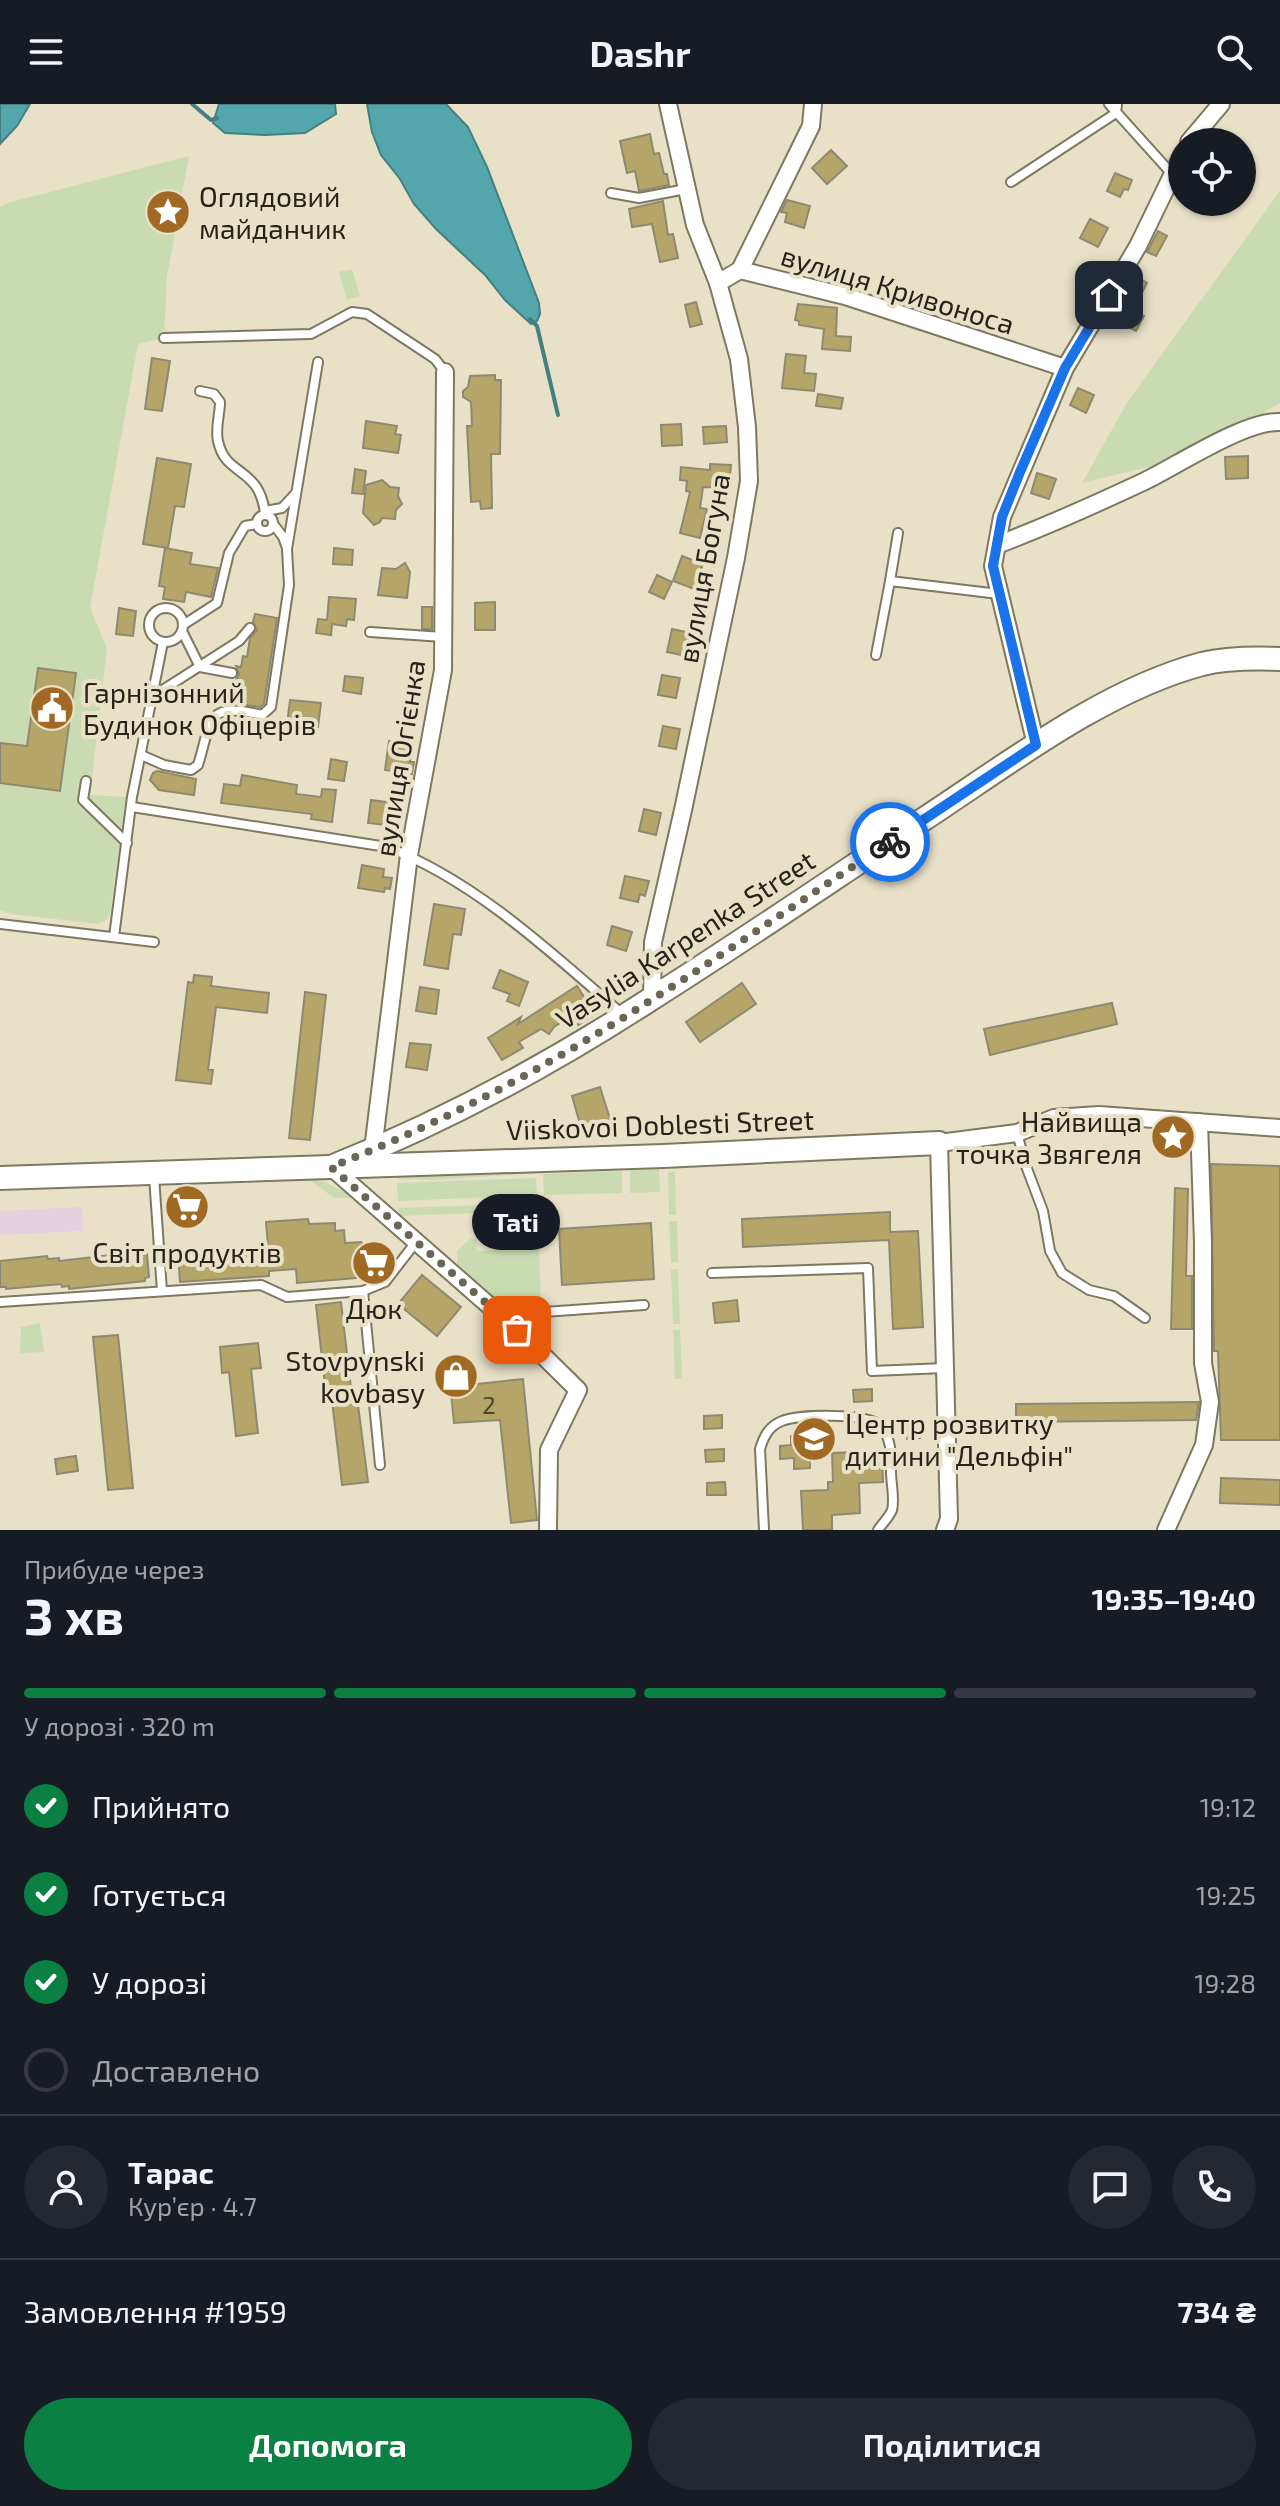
<!DOCTYPE html>
<html lang="uk">
<head>
<meta charset="utf-8">
<style>
  body { margin:0; font-family:"Exo 2",sans-serif; background:#242831; color:#f1f3f6; height:100vh; display:flex; flex-direction:column; font-size:30px; white-space:nowrap }
  * { box-sizing:border-box; margin:0 }
  p { font-size:26px; color:#9ea1a6 }
  .icon { flex:none; width:44px; height:44px; fill:none; stroke:currentColor; stroke-width:2; stroke-linecap:round; stroke-linejoin:round }
  .map { position:relative; height:1426px; overflow:hidden }
  .drawer { display:flex; flex-direction:column; background:#171b24; flex:1 }
  .drawer>* { flex:none }
  .tools { position:absolute; left:1168px; top:24px; display:grid; gap:16px }
  .tools a { display:grid; place-items:center; width:88px; height:88px; border-radius:50%; background:#171b24; box-shadow:0 2px 6px #0004; font-size:40px }
  .pin { position:absolute; display:grid; place-items:center; width:68px; height:68px; color:#fff; margin:-34px; border-radius:16px; box-shadow:0 4px 12px #0006 }
  .courier { position:absolute; display:grid; place-items:center; width:80px; height:80px; margin:-40px; border:6px solid #1a73e8; border-radius:50%; background:#fff; color:#222; box-shadow:0 2px 10px #0007 }
  .bubble { position:absolute; height:56px; border-radius:28px; background:#171b24; box-shadow:0 2px 6px #0004; font-size:26px; font-weight:700; line-height:56px; text-align:center }
  .summary em { font-style:normal; font-weight:700 }
  .summary div { display:flex; flex-direction:column-reverse }
  .summary { display:flex; align-items:center; justify-content:space-between; height:136px; padding:0 24px }
  h1 { font-size:52px; font-weight:700; line-height:60px }
  .bar { display:grid; grid-template-columns:repeat(4,1fr); gap:12px 8px; align-content:center; height:96px; padding:0 24px }
  .bar i { height:10px; border-radius:6px; background:#363941 }
  .bar .active { background:#0b8043 }
  .bar p { grid-column:span 4 }
  .line { display:flex; align-items:center; gap:20px; padding:0 24px; border-top:2px solid #363941 }
  .line div { flex:1 }
  .round { display:grid; place-items:center; flex:none; width:84px; height:84px; border-radius:42px; background:#242831 }
  ol { padding:0 24px; list-style:none }
  li { display:flex; align-items:center; gap:24px; height:88px }
  li p { margin-inline-start:auto }
  li .icon { padding:8px; border-radius:50%; background:#0b8043; color:#fff; stroke-width:4 }
  li:last-child { color:#9ea1a6 }
  li i { width:44px; height:44px; border:4px solid #363941; border-radius:50% }
  .primary-button { display:flex; gap:16px; margin-top:auto; padding:16px 24px }
  .primary-button a { flex:1; height:92px; border-radius:48px; background:#0b8043; color:#fff; font-size:32px; font-weight:700; line-height:92px; text-align:center }
  .primary-button a+a { background:#242831; color:#f1f3f6 }
  header { display:flex; justify-content:space-between; align-items:center; height:104px; padding:0 24px; background:#171b24; font-size:36px; font-weight:700 }
  .map>svg:first-child { display:block }
</style>
</head>
<body>
<header><svg class="icon" aria-label="menu" viewBox="0 0 24 24"><path d="M4 6h16M4 12h16M4 18h16"/></svg>Dashr<svg class="icon" aria-label="search" viewBox="0 0 24 24"><circle cx="10" cy="10" r="6"/><path d="M15 15l6 6"/></svg></header>
<div class="map">
<svg width="1280" height="1426" viewBox="0 0 1280 1426">
  <rect width="100%" height="100%" fill="#e8e1c8"/>
  <polygon fill="#e5d0df" points="82,1103 83,1127 0,1131 0,1107"/>
  <g fill="#cadbb1">
    <polygon points="189,52 167,173 164,234 138,240 90,504 107,544 90,691 126,693 110,810 106,816 98,820 10,810 0,806 0,103 7,99"/>
    <polygon points="1280,87 1280,299 1190,353 1082,379 1128,297"/>
    <polygon points="352,165 360,192 347,196 339,168"/>
    <polygon points="536,1064 536,1069 431,1076 397,1075 397,1070"/>
    <polygon points="659,1065 660,1088 630,1089 630,1066"/>
    <polygon points="622,1067 622,1089 544,1091 543,1070"/>
    <polygon points="668,1068 675,1068 676,1111 669,1111"/>
    <polygon points="307,1074 325,1078 356,1094 334,1094"/>
    <polygon points="536,1074 537,1091 398,1097 397,1079"/>
    <polygon points="537,1099 538,1131 530,1131 528,1107 399,1112 398,1104"/>
    <polygon points="669,1117 677,1117 678,1158 671,1159"/>
    <polygon points="470,1135 476,1135 477,1147 539,1145 541,1199 503,1200 493,1197 457,1162 457,1147"/>
    <polygon points="671,1165 678,1165 680,1220 673,1220"/>
    <polygon points="40,1219 44,1248 20,1249 21,1223"/>
    <polygon points="673,1226 680,1226 682,1275 675,1275"/>
  </g>
  <g fill="#53a6ab" stroke="#467f80" stroke-width="2">
    <polygon points="0,0 30,0 17,22 0,40"/>
    <polygon points="219,0 335,0 336,10 305,29 265,31 225,29 213,19"/>
    <polygon points="367,0 446,0 468,23 487,63 539,199 540,210 537,217 531,220 505,196 485,171 436,125 414,100 400,75 381,51 372,28"/>
  </g>
  <g fill="none" stroke-linecap="round" stroke-linejoin="round">
    <g stroke="#467f80" stroke-width="4">
      <polyline points="192,0 211,16 217,14"/>
      <polyline points="530,215 537,222 558,311"/>
    </g>
  </g>
  <g fill="#b5a569" stroke="#908972" stroke-width="2">
    <polygon points="650,30 654,50 659,49 664,70 667,70 669,81 639,87 635,67 627,69 620,37"/>
    <polygon points="831,46 847,62 827,80 812,64"/>
    <polygon points="1115,69 1132,76 1128,86 1124,85 1120,93 1107,87"/>
    <polygon points="787,96 810,102 804,124 785,118 787,109 781,108"/>
    <polygon points="663,97 668,131 673,130 678,154 660,158 652,120 632,123 629,105"/>
    <polygon points="1090,115 1108,124 1098,143 1080,134"/>
    <polygon points="1158,127 1167,132 1156,152 1147,148"/>
    <polygon points="1135,172 1147,179 1129,214 1115,207"/>
    <polygon points="696,198 702,220 690,223 685,201"/>
    <polygon points="798,200 837,204 836,232 851,233 850,247 822,245 824,225 799,221 799,217 795,216"/>
    <polygon points="1134,208 1144,212 1136,227 1127,222"/>
    <polygon points="786,250 806,252 804,269 816,270 814,287 782,284"/>
    <polygon points="152,254 170,257 162,307 145,305"/>
    <polygon points="495,271 495,276 501,276 500,350 491,350 492,404 481,405 480,397 471,398 467,322 472,322 471,298 463,293 463,287 468,283 470,272"/>
    <polygon points="1078,284 1094,291 1086,309 1070,301"/>
    <polygon points="818,290 843,294 841,305 816,302"/>
    <polygon points="366,317 397,322 395,330 401,331 398,349 363,344"/>
    <polygon points="681,320 682,341 662,342 661,321"/>
    <polygon points="726,322 727,338 704,340 703,323"/>
    <polygon points="1248,352 1248,374 1226,375 1225,353"/>
    <polygon points="157,354 191,360 184,403 175,402 168,444 143,440"/>
    <polygon points="710,360 731,361 729,384 703,383 700,404 707,405 700,434 680,429 690,388 686,387 687,377 680,376 681,363 710,366"/>
    <polygon points="355,365 366,367 363,390 352,389"/>
    <polygon points="1037,369 1056,375 1049,395 1031,389"/>
    <polygon points="382,376 390,383 399,384 398,392 402,400 396,406 395,415 382,414 380,418 374,421 363,409 366,381"/>
    <polygon points="165,444 192,449 190,460 218,464 211,493 186,488 184,498 163,495 165,483 159,482"/>
    <polygon points="334,444 353,446 352,461 333,460"/>
    <polygon points="682,452 703,460 694,485 673,477"/>
    <polygon points="405,459 410,468 407,494 378,491 382,464 396,465"/>
    <polygon points="657,471 672,478 664,495 649,488"/>
    <polygon points="329,493 356,495 354,516 347,515 346,522 332,520 331,531 316,529 318,515 327,516"/>
    <polygon points="495,498 495,526 475,526 475,499"/>
    <rect x="422" y="503" width="10" height="22"/>
    <polygon points="119,504 136,507 133,532 116,530"/>
    <polygon points="255,510 277,514 264,600 260,603 240,600 242,592 237,591 239,581 234,580 239,570 236,562 241,563 243,552 247,553 250,534 257,526 253,518"/>
    <polygon points="672,525 691,529 686,552 667,548"/>
    <polygon points="38,564 76,569 60,687 0,679 0,639 27,642"/>
    <polygon points="662,571 680,574 676,594 658,591"/>
    <polygon points="345,572 363,574 361,590 343,587"/>
    <polygon points="290,596 321,599 318,623 287,620"/>
    <polygon points="663,622 680,625 676,645 659,642"/>
    <polygon points="389,637 413,640 410,658 414,658 412,670 385,666"/>
    <polygon points="331,655 347,658 344,677 328,675"/>
    <polygon points="157,667 196,675 194,691 159,686 150,676 153,669"/>
    <polygon points="242,671 297,681 296,690 321,693 322,685 336,686 332,718 311,715 312,710 221,699 224,680 240,682"/>
    <polygon points="371,696 395,699 393,722 368,719"/>
    <polygon points="644,705 661,709 656,731 639,727"/>
    <polygon points="362,761 384,765 383,773 392,774 390,785 385,784 384,788 358,784"/>
    <polygon points="625,772 649,777 645,792 640,790 638,798 620,794"/>
    <polygon points="434,800 465,805 461,831 453,830 448,865 424,861"/>
    <polygon points="612,822 632,828 626,847 607,841"/>
    <polygon points="500,866 528,878 519,902 507,897 510,890 493,884"/>
    <polygon points="194,871 212,873 211,882 269,889 267,909 216,903 208,966 213,966 211,980 176,976 188,878 193,879"/>
    <polygon points="742,879 756,900 700,938 686,918"/>
    <polygon points="577,882 595,910 578,921 572,911 554,923 549,930 541,925 519,938 523,944 502,956 488,934 521,913 518,920"/>
    <polygon points="420,883 439,886 436,910 416,907"/>
    <polygon points="305,888 326,891 310,1036 289,1034"/>
    <polygon points="1112,899 1117,920 990,951 984,925"/>
    <polygon points="410,939 431,941 427,966 406,963"/>
    <polygon points="600,983 611,1018 582,1027 572,992"/>
    <polygon points="1211,1060 1280,1062 1280,1336 1221,1336 1218,1247 1214,1247"/>
    <polygon points="1175,1084 1188,1085 1186,1172 1192,1172 1192,1225 1171,1225"/>
    <polygon points="200,1096 201,1108 173,1110 172,1098"/>
    <polygon points="890,1108 890,1128 918,1127 923,1223 893,1225 889,1136 743,1143 742,1115"/>
    <polygon points="308,1115 309,1120 335,1119 335,1127 344,1126 345,1139 361,1138 369,1147 379,1149 380,1172 297,1179 296,1165 269,1167 269,1172 180,1178 178,1148 268,1142 266,1118"/>
    <polygon points="651,1119 654,1175 562,1181 559,1125"/>
    <polygon points="136,1148 136,1152 147,1150 149,1173 145,1174 145,1177 69,1185 69,1182 62,1183 61,1180 6,1185 6,1183 0,1183 0,1157 47,1152 48,1155 59,1154 59,1157"/>
    <polygon points="422,1171 461,1203 437,1232 398,1200"/>
    <polygon points="737,1196 739,1217 715,1219 713,1199"/>
    <polygon points="341,1198 352,1293 357,1293 368,1378 342,1381 331,1289 326,1290 316,1201"/>
    <polygon points="118,1231 133,1384 108,1386 93,1233"/>
    <polygon points="258,1239 261,1264 251,1265 258,1329 236,1332 229,1268 222,1269 220,1243"/>
    <polygon points="476,1266 477,1280 523,1275 537,1416 511,1419 500,1316 454,1319 449,1269"/>
    <polygon points="872,1285 872,1297 854,1298 853,1286"/>
    <polygon points="1199,1298 1196,1316 1016,1318 1016,1300"/>
    <polygon points="722,1311 722,1324 704,1325 704,1312"/>
    <polygon points="918,1316 920,1334 907,1335 906,1317"/>
    <polygon points="791,1332 809,1332 810,1364 794,1365 794,1354 780,1355 780,1342 791,1341"/>
    <polygon points="724,1345 724,1357 706,1358 705,1346"/>
    <polygon points="882,1347 883,1378 859,1379 860,1409 832,1411 832,1426 803,1426 801,1387 828,1386 828,1378 833,1378 832,1349"/>
    <polygon points="76,1352 78,1367 57,1370 55,1355"/>
    <polygon points="1221,1374 1280,1376 1280,1401 1220,1399"/>
    <polygon points="725,1378 726,1391 707,1391 707,1379"/>
  </g>
  <g fill="none" stroke-linecap="round" stroke-linejoin="round">
    <g stroke="#7e7861" stroke-width="12">
      <g id="lane">
        <polyline points="1109,0 1172,70"/>
        <polyline points="1011,78 1116,9 1117,0"/>
        <polyline points="611,89 639,94 686,85"/>
        <polyline points="164,234 311,230 352,208 367,210 435,255 445,268"/>
        <path d="M 200,287 L 214,290 L 220,298 C 220,310 215,325 218,337 C 225,373 260,362 265,410"/>
        <polyline points="265,407 282,404 296,389"/>
        <circle cx="265" cy="419" r="8"/>
        <polyline points="274,421 283,433 287,444"/>
        <polyline points="890,477 898,429"/>
        <circle cx="166" cy="521" r="17"/>
        <polyline points="183,521 217,499 229,449 245,422 257,420"/>
        <polyline points="182,527 200,563 232,569"/>
        <polyline points="370,528 443,533"/>
        <polyline points="876,551 890,477 999,490"/>
        <polyline points="152,596 161,587 239,537 250,524"/>
        <path d="M 141,651 L 164,661 L 191,666 L 198,661 C 212,616 205,597 262,611 L 271,603 L 289,481 L 287,445 L 318,258"/>
        <polyline points="86,677 83,696 127,739"/>
        <path d="M 132,703 L 387,743 C 474,776 552,849 621,909"/>
        <polyline points="0,820 154,838"/>
        <polyline points="114,833 132,693 163,538"/>
        <polyline points="1017,1029 1026,1062 1043,1107 1050,1147 1062,1169 1089,1186 1114,1192 1145,1214"/>
        <polyline points="154,1072 162,1187"/>
        <polyline points="712,1169 868,1164 872,1267 945,1264"/>
        <polyline points="363,1187 380,1361"/>
        <polyline points="0,1198 261,1181 287,1193 363,1187 385,1178 416,1138"/>
        <polyline points="501,1211 644,1201"/>
        <path d="M 764,1426 L 760,1345 C 764,1332 769,1322 782,1317 C 799,1310 866,1309 880,1321 C 892,1334 891,1352 891,1368 C 891,1379 895,1396 892,1406 C 890,1412 882,1420 878,1426"/>
      </g>
    </g>
    <g stroke="#7e7861" stroke-width="20">
      <g id="street">
        <polyline points="1189,38 1221,0"/>
        <polyline points="740,166 811,22 813,0"/>
        <polyline points="718,179 740,166 845,192 1065,264"/>
        <path d="M 997,441 C 1047,422 1096,400 1145,377 C 1178,361 1246,316 1280,318"/>
        <polyline points="1036,641 993,462 1002,413 1065,264 1138,142 1182,51"/>
        <polyline points="652,895 653,838 683,706 736,454 749,377 747,323 739,255 718,179 695,121 668,0"/>
        <polyline points="373,1046 409,751 443,566 445,268"/>
        <polyline points="331,1063 517,1226 578,1286 549,1346 548,1426"/>
        <polyline points="945,1426 949,1415 939,1039 1017,1029 1054,1014 1099,1011 1280,1024"/>
        <polyline points="1166,1426 1204,1341 1210,1298 1203,1259 1203,1138 1199,1018"/>
      </g>
    </g>
    <g stroke="#7e7861" stroke-width="26">
      <g id="secondary">
        <path d="M 331,1063 C 444,1018 549,961 651,895 C 743,837 833,775 924,715 C 1008,660 1104,586 1202,560 C 1227,554 1254,554 1280,555"/>
        <polyline points="0,1074 663,1052 939,1039"/>
      </g>
    </g>
    <use href="#lane" stroke="#fff" stroke-width="8"/>
    <use href="#street" stroke="#fff" stroke-width="16"/>
    <use href="#secondary" stroke="#fff" stroke-width="22"/>
  </g>
  <g fill="none" stroke-linecap="round" stroke-linejoin="round">
    <path stroke="#6a6657" stroke-width="8" stroke-dasharray="0 14.4" d="M 517,1226 L 331,1063 C 403,1034 473,1001 540,963 C 661,895 774,814 890,738"/>
    <polyline stroke="#1a73e8" stroke-width="10" points="890,738 1036,641 993,462 1002,413 1020,368 1065,264 1109,191"/>
  </g>
  <defs>
    <g id="sight-disc" transform="scale(2.3)"><circle r="9.5" fill="#a06a24" stroke="#e8e1c8"/><path d="M0-6L1.8-2.2L6-1.7L2.9 1.2L3.7 5.4L0 3.3L-3.7 5.4L-2.9 1.2L-6-1.7L-1.8-2.2Z" fill="#fff"/></g>
    <g id="civic-disc" transform="scale(2.3)"><circle r="9.5" fill="#a06a24" stroke="#e8e1c8"/><path d="M-.6-6.5H3V-4.5H.6V-3L4-1V1h2V6H-6V1h2V-1L-.6-3ZM-1.2 2.5V6h2.4V2.5Z" fill="#fff"/></g>
    <g id="supermarket-disc" transform="scale(2.3)"><circle r="9.5" fill="#a06a24" stroke="#e8e1c8"/><path d="M-6-5.5h2.5l.6 2H6L4.5 2H-2.5L-4.4-4H-6ZM-1.5 3.2a1.3 1.3 0 1 0 .1 0ZM3 3.2a1.3 1.3 0 1 0 .1 0Z" fill="#fff"/></g>
    <g id="shop-disc" transform="scale(2.3)"><circle r="9.5" fill="#a06a24" stroke="#e8e1c8"/><path d="M-5-2.5h2.3a2.7 3.5 0 0 1 5.4 0H5L5.5 6h-11ZM-1.5-2.5h3a1.5 2.3 0 0 0-3 0Z" fill="#fff"/></g>
    <g id="school-disc" transform="scale(2.3)"><circle r="9.5" fill="#a06a24" stroke="#e8e1c8"/><path d="M0-5L7-2L0 1L-7-2ZM-4 1L0 2.5L4 1V4Q0 6-4 4Z" fill="#fff"/></g>
  </defs>
  <g fill-rule="evenodd">
    <use href="#sight-disc" x="168" y="108"/>
    <use href="#civic-disc" x="52" y="604"/>
    <use href="#sight-disc" x="1173" y="1033"/>
    <use href="#supermarket-disc" x="187" y="1103"/>
    <use href="#supermarket-disc" x="374" y="1159"/>
    <use href="#shop-disc" x="456" y="1272"/>
    <use href="#school-disc" x="814" y="1335"/>
  </g>
  <g text-anchor="middle" dominant-baseline="central" stroke-width="8" stroke-linejoin="round" paint-order="stroke">
    <g font-size="24" fill="#4a442e">
      <text x="489" y="1300">2</text>
    </g>
    <g font-size="28" fill="#26231a" stroke="#e8e1c8" text-anchor="start">
      <text x="199" y="92">Оглядовий<tspan x="199" dy="32">майданчик</tspan></text>
      <text x="83" y="588">Гарнізонний<tspan x="83" dy="32">Будинок Офіцерів</tspan></text>
      <text x="1142" y="1017" text-anchor="end">Найвища<tspan x="1142" dy="32">точка Звягеля</tspan></text>
      <text x="187" y="1148" text-anchor="middle">Світ продуктів</text>
      <text x="374" y="1204" text-anchor="middle">Дюк</text>
      <text x="425" y="1256" text-anchor="end">Stovpynski<tspan x="425" dy="32">kovbasy</tspan></text>
      <text x="845" y="1319">Центр розвитку<tspan x="845" dy="32">дитини "Дельфін"</tspan></text>
    </g>
    <g font-size="28" fill="#26231a" stroke="#e8e1c8">
      <text transform="translate(898 185) rotate(17)">вулиця Кривоноса</text>
      <text transform="translate(703 464) rotate(-80)">вулиця Богуна</text>
      <text transform="translate(399 654) rotate(-81)">вулиця Огієнка</text>
      <text transform="translate(685 835) rotate(-33)">Vasylia Karpenka Street</text>
      <text transform="translate(660 1020) rotate(-2)">Viiskovoi Doblesti Street</text>
    </g>
  </g>
</svg>
<div class="tools">
<a><svg class="icon" aria-label="locate" viewBox="0 0 24 24"><circle cx="12" cy="12" r="6"/><path d="M12 2v4M12 18v4M2 12h4M18 12h4"/></svg></a>
</div>
<div class="pin" style="left:517px;top:1226px;background:#ea580c"><svg class="icon" aria-label="bag" viewBox="0 0 24 24"><path d="M5 8h14l-1 12H6zM9 8a3 3 0 0 1 6 0"/></svg></div>
<div class="pin" style="left:1109px;top:191px;background:#1f2937"><svg class="icon" aria-label="home" viewBox="0 0 24 24"><path d="M3 11l9-7 9 7M6 9v11h12V9"/></svg></div>
<div class="courier" style="left:890px;top:738px"><svg class="icon" aria-label="bike" viewBox="0 0 24 24"><circle cx="6" cy="16" r="4"/><circle cx="18" cy="16" r="4"/><path d="M6 16l4-8h5l3 8M10 8l3 8H6M13 5h3"/></svg></div>
<div class="bubble" style="left:472px;top:1090px;width:88px">Tati</div>
</div>
<section class="drawer">
<div class="summary"><div><h1>3 хв</h1><p>Прибуде через</p></div><em>19:35–19:40</em></div>
<div class="bar"><i class="active"></i><i class="active"></i><i class="active"></i><i></i><p>У дорозі · 320 m</p></div>
<ol>
<li><svg class="icon" aria-label="check" viewBox="0 0 24 24"><path d="M5 12l5 5 9-10"/></svg>Прийнято<p>19:12</p></li>
<li><svg class="icon" aria-label="check" viewBox="0 0 24 24"><path d="M5 12l5 5 9-10"/></svg>Готується<p>19:25</p></li>
<li><svg class="icon" aria-label="check" viewBox="0 0 24 24"><path d="M5 12l5 5 9-10"/></svg>У дорозі<p>19:28</p></li>
<li><i></i>Доставлено</li>
</ol>
<div class="line" style="height:144px"><a class="round"><svg class="icon" aria-label="person" viewBox="0 0 24 24"><circle cx="12" cy="8" r="4"/><path d="M4 21q1-7 8-7t8 7"/></svg></a><div><b>Тарас</b><p>Кур’єр · 4.7</p></div><a class="round"><svg class="icon" aria-label="chat" viewBox="0 0 24 24"><path d="M4 5h16v11H9l-5 4z"/></svg></a><a class="round"><svg class="icon" aria-label="phone" viewBox="0 0 24 24"><path d="M5 4h4l2 5-3 2q2 4 5 5l2-3 5 2v4C11 20 4 13 5 4z"/></svg></a></div>
<div class="line" style="height:104px"><div>Замовлення #1959</div><b>734 ₴</b></div>
<div class="primary-button"><a>Допомога</a><a>Поділитися</a></div>
</section>
</body>
</html>
